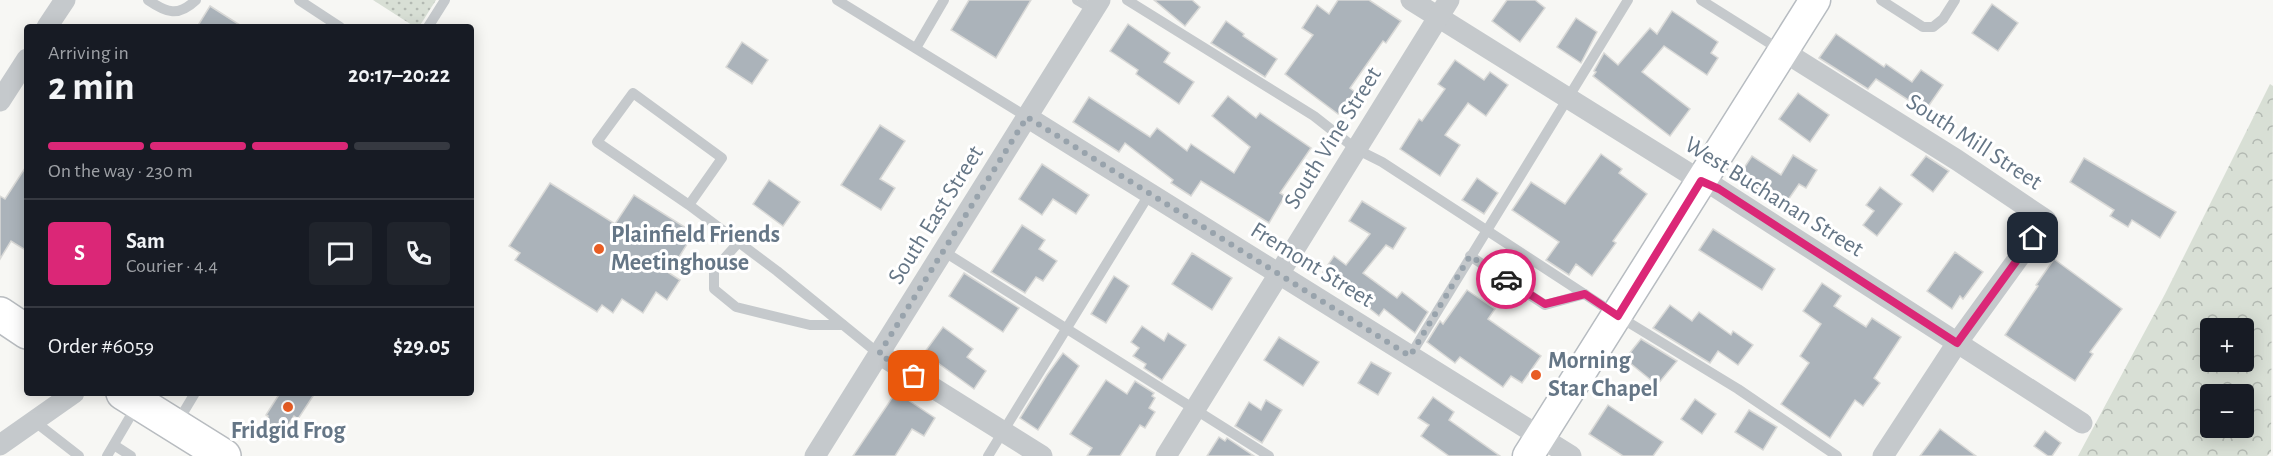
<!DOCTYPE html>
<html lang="en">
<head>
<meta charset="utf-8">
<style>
  body { margin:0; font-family:"Alegreya Sans",sans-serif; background:#20242c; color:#f1f3f6; height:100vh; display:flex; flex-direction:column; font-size:22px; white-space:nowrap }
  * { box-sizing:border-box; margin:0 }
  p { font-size:20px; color:#9ea1a6 }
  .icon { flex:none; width:33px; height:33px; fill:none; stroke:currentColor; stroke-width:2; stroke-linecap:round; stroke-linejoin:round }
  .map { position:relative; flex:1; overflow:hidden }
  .side { position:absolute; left:24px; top:24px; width:450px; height:372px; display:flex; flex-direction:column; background:#171b24; border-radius:6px; box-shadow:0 3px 15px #0003 }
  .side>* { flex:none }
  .controls { position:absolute; left:2200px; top:318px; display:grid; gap:12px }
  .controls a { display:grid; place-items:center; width:54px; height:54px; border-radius:6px; background:#171b24; box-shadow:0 3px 15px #0003; font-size:30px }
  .pin { position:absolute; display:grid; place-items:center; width:51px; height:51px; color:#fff; margin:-26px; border-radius:12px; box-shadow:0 3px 9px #0006 }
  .courier { position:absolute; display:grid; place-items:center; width:60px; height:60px; margin:-30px; border:4px solid #db2777; border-radius:50%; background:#fff; color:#222; box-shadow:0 2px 8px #0007 }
  .overview em { font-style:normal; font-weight:700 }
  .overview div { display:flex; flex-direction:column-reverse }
  .overview { display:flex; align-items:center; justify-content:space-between; height:102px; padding:0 24px }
  h1 { font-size:39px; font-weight:700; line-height:45px }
  .bar { display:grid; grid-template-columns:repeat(4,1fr); gap:9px 6px; align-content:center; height:72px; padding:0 24px }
  .bar i { height:8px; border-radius:4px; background:#363941 }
  .bar .on { background:#db2777 }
  .bar p { grid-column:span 4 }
  .line { display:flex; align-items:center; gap:15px; padding:0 24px; border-top:2px solid #363941 }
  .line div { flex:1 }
  .round { display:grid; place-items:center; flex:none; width:63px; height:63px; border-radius:6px; background:#20242c }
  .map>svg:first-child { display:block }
</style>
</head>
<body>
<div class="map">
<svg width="2273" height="456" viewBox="0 0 2273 456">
  <defs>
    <pattern id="green-dots" width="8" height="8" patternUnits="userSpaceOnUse" patternTransform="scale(1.5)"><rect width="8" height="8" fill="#d8dfd5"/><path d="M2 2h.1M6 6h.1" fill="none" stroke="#b3b9b2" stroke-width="1.8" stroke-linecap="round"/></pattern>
    <pattern id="forest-crowns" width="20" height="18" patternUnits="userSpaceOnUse" patternTransform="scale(1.5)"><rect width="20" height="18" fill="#d8dfd5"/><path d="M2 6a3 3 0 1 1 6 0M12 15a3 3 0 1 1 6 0" fill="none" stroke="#b3b9b2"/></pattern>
  </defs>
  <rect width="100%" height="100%" fill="#f7f7f4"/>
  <polygon fill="url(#green-dots)" points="373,0 436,0 419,27 415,27"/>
  <path fill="url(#forest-crowns)" fill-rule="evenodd" d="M 2270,84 L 2273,86 L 2271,452 L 2267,456 L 2078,456 L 2165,294 ZM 2211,328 L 2244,328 L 2244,362 L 2211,362 ZM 2211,394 L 2244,394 L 2244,428 L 2211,428 Z"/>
  <g fill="#abb3ba" stroke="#d9d9d7" stroke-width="1.5">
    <polygon points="969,0 1031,0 996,58 951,30"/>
    <polygon points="1154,0 1192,0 1200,7 1185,26"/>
    <polygon points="1338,0 1369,0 1401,21 1386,43 1383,41 1350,88 1355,92 1338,114 1285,74 1313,35 1302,28 1317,5 1329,14"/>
    <polygon points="1507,0 1535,0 1545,8 1520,42 1492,21"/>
    <polygon points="1992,4 2018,23 1998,51 1972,33"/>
    <polygon points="210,6 243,27 197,27"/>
    <polygon points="1672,11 1718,42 1711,53 1718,58 1707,75 1664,46 1642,72 1690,109 1670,136 1593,76 1596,72 1594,71 1604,53 1618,65 1650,28 1657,34"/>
    <polygon points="1576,18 1597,32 1581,63 1557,47"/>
    <polygon points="1226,21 1244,34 1243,36 1277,59 1265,77 1211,43"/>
    <polygon points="1128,24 1170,53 1164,62 1194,82 1179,104 1136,74 1138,70 1110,51"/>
    <polygon points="1836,34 1884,67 1886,64 1912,82 1921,70 1943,85 1925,111 1876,79 1868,89 1819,58"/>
    <polygon points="742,42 768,60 752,84 726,67"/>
    <polygon points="1455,60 1484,80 1490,72 1508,85 1486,116 1468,103 1445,135 1460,145 1440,176 1400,149 1419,119 1422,121 1445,89 1438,84"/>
    <polygon points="1798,93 1829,115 1810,142 1779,119"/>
    <polygon points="1228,96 1256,118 1260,113 1311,148 1280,193 1285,196 1269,223 1201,181 1191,196 1171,183 1173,180 1125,143 1119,152 1073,122 1089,97 1150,137 1157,128 1187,151 1191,144 1234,173 1250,147 1212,116"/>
    <polygon points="880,125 905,141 880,179 895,188 881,210 841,185"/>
    <polygon points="1601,154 1622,169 1619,173 1647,194 1613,241 1616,243 1592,276 1576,264 1569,275 1546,260 1559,242 1512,210 1531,182 1565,204"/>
    <polygon points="1793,155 1817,170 1806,188 1799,184 1781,210 1736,180 1752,156 1781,175"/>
    <polygon points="1926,156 1949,171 1933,192 1911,175"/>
    <polygon points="2084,158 2176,212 2160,238 2132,220 2128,227 2110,216 2114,210 2070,182"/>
    <polygon points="1042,164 1089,195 1076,214 1053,199 1042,215 1019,199"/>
    <polygon points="27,165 27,251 11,241 0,259 0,196 5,199"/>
    <polygon points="1477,178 1498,193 1484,214 1462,200"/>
    <polygon points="769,180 800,202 783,226 753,204"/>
    <polygon points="550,183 615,224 634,195 694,233 669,273 680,280 667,300 656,292 643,313 622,299 613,313 602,305 597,312 515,260 520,253 509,246"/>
    <polygon points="1880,187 1902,204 1877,236 1863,225 1874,211 1866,205"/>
    <polygon points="1362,201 1406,228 1393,249 1386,245 1363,273 1397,298 1402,292 1428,312 1415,333 1384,309 1379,316 1323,272 1334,256 1346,265 1370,234 1349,221"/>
    <polygon points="1022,225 1045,240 1039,249 1057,261 1043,281 1036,277 1025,293 991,272"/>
    <polygon points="1713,229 1775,269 1762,290 1699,250"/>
    <polygon points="1955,252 1983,272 1963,299 1960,296 1952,309 1927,291"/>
    <polygon points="1192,253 1232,278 1212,310 1172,284"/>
    <polygon points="2054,259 2122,309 2090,352 2093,354 2075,381 2005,335 2038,286 2036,285"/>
    <polygon points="964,273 1019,308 1003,332 949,296"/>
    <polygon points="1114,276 1129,286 1106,323 1091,314"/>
    <polygon points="1822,283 1841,296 1834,306 1866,327 1872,318 1901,337 1874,378 1880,383 1863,406 1855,400 1830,438 1781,404 1809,363 1800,356 1821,324 1803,311"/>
    <polygon points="1467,290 1495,309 1488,319 1541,356 1522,383 1511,376 1503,387 1460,357 1455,363 1427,342 1440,321 1443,324"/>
    <polygon points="1670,305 1692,321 1699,312 1731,335 1733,331 1753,345 1738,365 1718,351 1710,363 1653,328"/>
    <polygon points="1142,326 1164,341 1168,333 1186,345 1162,380 1144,368 1146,364 1133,356 1139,348 1131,342"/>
    <polygon points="943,327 973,349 967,357 986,371 974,389 924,353"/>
    <polygon points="1279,337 1319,362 1303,386 1264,360"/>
    <polygon points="1641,339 1677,361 1657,385 1625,359"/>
    <polygon points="1063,353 1079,366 1038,430 1020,418 1047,375"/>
    <polygon points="1371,362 1391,373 1378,395 1358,383"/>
    <polygon points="1106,380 1127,394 1135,381 1154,393 1152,396 1155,398 1149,408 1155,412 1145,428 1140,425 1120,456 1087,456 1092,448 1070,434"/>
    <polygon points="896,392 935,418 924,436 912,429 895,456 853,456"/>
    <polygon points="280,393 315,393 298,419 294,416 283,433 265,421 268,416 266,415"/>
    <polygon points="1433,397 1454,412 1449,420 1500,456 1449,456 1421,436 1429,425 1418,418"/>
    <polygon points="1695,399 1716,414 1702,434 1681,419"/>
    <polygon points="1266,400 1282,410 1262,443 1235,426 1249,402 1261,410"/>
    <polygon points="1608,405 1663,442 1653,456 1623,456 1589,434"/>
    <polygon points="1749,410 1777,427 1763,450 1735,432"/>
    <polygon points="1940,429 1976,456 1920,456"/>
    <polygon points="2045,431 2061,443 2052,456 2048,456 2034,446"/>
    <polygon points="1219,437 1225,441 1227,438 1254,456 1207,456"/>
  </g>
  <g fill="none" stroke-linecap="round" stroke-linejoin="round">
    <g stroke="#b7bcc1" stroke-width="33">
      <polyline id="secondary" points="1528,456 1815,0"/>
    </g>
    <g stroke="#b8bcc0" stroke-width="36">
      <g id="primary">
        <polyline points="0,314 27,332"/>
        <polyline points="123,393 224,456"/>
      </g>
    </g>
    <g stroke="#c5c9cc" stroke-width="10">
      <path d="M 148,0 C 167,13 178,17 196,0"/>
      <polyline points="299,0 340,27"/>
      <polyline points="837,0 1027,117"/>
      <polyline points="1077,0 1094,10"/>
      <polyline points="1127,0 1314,116 1356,149 1382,162 1618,316 1738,389 1837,456"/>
      <polyline points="1701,0 1782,51"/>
      <polyline points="1881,0 1923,27 1933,27 1943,19 1955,0"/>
      <polyline points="428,27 445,0"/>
      <polyline points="916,48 944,0"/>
      <polyline points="689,205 722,158 633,93 597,142 689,205 777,271 879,354"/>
      <polyline points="738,243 714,270 714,289 736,307 810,325 843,325"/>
      <polyline points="943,251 1269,456"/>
      <polyline points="1470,256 1545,305 1585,294"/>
      <polyline points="1410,356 1628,0"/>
      <polyline points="34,421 79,456"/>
      <polyline points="177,423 195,393"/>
      <polyline points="114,445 131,456"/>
      <polyline points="107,456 137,405"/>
      <polyline points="988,456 1150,193"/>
    </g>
    <g stroke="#c5c9cc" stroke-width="21">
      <polyline points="1411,0 1701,181 1709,183 2082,423"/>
      <polyline points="47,27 65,0"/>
      <polyline points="1783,51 1957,160 2046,220 1957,343 1883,456"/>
      <polyline points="0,101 27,59"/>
      <polyline points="1027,117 1571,456"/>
      <polyline points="879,354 1042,456"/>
      <polyline points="0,445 74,393"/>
      <polyline points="815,456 1100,0"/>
      <polyline points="1166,456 1449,0"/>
    </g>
    <use href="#secondary" stroke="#fff" stroke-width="30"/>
    <use href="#primary" stroke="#fff" stroke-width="33"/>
  </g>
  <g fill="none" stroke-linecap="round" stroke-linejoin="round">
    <polyline stroke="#98a3ac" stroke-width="6" stroke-dasharray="0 10.8" points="914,376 879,354 1027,117 1410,356 1470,256 1506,279"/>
    <polyline stroke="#db2777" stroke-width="8" points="1506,279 1545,304 1585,294 1618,316 1701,181 1719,189 1957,343 2033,238"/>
  </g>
  <g fill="#e85d24" stroke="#fff" stroke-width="2">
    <circle cx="599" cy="249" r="6"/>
    <circle cx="1536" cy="375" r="6"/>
    <circle cx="288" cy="407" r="6"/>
  </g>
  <g text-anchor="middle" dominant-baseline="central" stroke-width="6" stroke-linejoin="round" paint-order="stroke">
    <g font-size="24" fill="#657686" stroke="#fff">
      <text transform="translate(1333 138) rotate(-58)">South Vine Street</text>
      <text transform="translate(1974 142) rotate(33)">South Mill Street</text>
      <text transform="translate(1774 197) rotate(32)">West Buchanan Street</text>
      <text transform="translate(936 215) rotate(-58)">South East Street</text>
      <text transform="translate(1312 265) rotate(32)">Fremont Street</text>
    </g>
    <g font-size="24" font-weight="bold" fill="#657686" stroke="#fff" text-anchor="start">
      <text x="611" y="235">Plainfield Friends<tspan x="611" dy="28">Meetinghouse</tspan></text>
      <text x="1548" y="361">Morning<tspan x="1548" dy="28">Star Chapel</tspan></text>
      <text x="288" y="431" text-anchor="middle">Fridgid Frog</text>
    </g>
  </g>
</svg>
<div class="controls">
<a>+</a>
<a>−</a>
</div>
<div class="pin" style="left:914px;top:376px;background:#ea580c"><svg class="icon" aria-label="bag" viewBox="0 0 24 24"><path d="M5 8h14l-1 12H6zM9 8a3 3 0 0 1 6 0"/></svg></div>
<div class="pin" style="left:2033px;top:238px;background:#1f2937"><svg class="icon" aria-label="home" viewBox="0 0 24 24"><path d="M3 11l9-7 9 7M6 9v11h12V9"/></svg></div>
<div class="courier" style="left:1506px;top:279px"><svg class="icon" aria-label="car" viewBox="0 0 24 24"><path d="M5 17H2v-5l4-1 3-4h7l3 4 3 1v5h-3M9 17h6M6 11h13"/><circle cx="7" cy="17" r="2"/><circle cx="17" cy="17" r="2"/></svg></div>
<section class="side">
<div class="overview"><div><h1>2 min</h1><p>Arriving in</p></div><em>20:17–20:22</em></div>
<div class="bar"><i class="on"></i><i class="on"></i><i class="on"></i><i></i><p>On the way · 230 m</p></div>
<div class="line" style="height:108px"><b class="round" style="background:#db2777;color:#fff">S</b><div><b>Sam</b><p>Courier · 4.4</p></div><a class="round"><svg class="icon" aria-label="chat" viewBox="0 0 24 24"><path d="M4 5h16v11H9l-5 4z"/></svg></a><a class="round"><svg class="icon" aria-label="phone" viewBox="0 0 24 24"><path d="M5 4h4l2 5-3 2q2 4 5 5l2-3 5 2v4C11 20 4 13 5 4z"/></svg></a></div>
<div class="line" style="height:78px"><div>Order #6059</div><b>$29.05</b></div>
</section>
</div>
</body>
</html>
